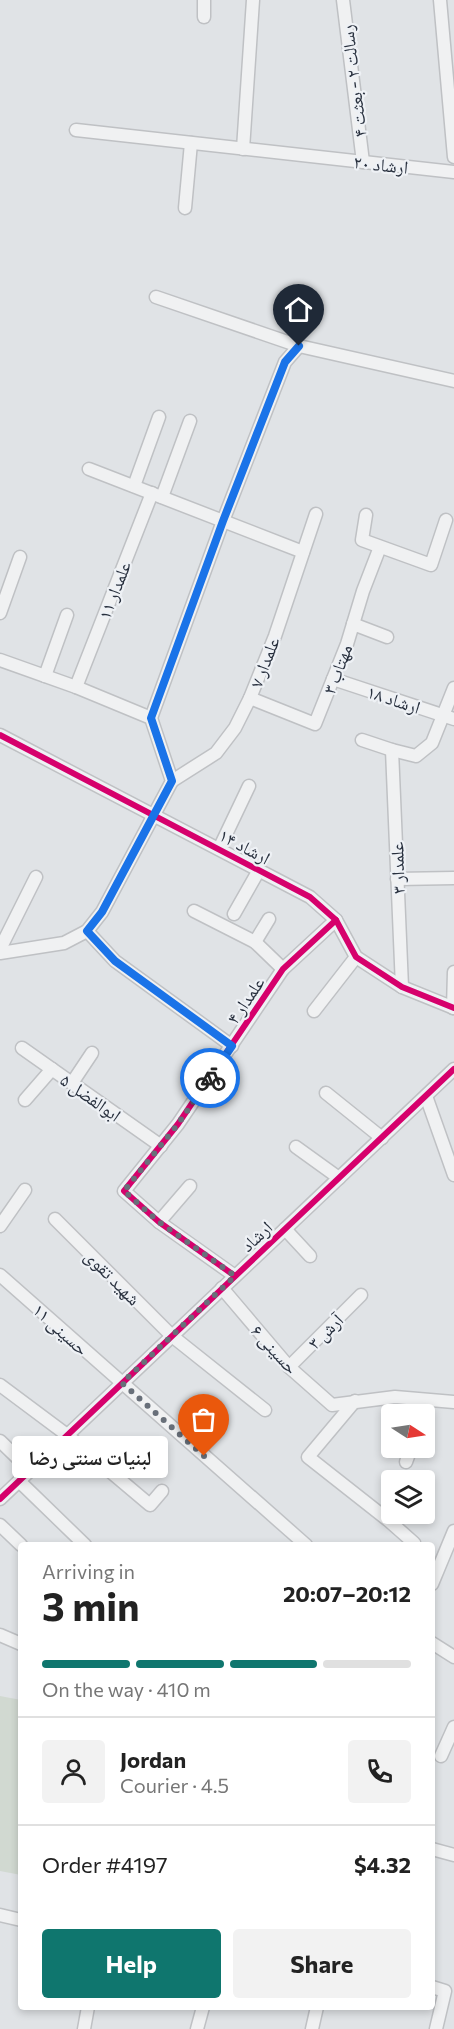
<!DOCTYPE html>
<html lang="en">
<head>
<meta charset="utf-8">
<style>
  body { margin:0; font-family:Commissioner,"Noto Naskh Arabic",sans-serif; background:#f2f2f2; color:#222; height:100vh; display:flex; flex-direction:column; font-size:22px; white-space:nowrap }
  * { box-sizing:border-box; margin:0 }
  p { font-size:20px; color:#767676 }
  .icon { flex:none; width:33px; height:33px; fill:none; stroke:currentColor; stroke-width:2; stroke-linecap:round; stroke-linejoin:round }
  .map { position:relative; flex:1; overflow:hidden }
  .details { position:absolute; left:18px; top:1542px; width:417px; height:468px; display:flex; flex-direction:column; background:#fff; border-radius:6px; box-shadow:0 3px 9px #0003 }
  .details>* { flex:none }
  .needle { width:39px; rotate:102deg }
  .controls { position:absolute; left:381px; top:1404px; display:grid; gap:12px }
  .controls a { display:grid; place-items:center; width:54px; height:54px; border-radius:6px; background:#fff; box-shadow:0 3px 9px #0003; font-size:30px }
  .pin { position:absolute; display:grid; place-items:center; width:51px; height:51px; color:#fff; margin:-62px -26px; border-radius:50% 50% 50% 0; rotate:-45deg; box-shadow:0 0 6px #0007 }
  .pin .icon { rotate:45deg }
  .courier { position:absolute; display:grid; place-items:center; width:60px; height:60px; margin:-30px; border:4px solid #1a73e8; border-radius:50%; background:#fff; color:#222; box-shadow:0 2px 8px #0007 }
  .bubble { position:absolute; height:42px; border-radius:6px; background:#fff; box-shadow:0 3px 9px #0003; font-size:20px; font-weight:700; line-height:42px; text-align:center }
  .head em { font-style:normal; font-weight:700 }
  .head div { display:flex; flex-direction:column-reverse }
  .head { display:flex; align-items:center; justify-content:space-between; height:102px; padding:0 24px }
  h1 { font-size:39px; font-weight:700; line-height:45px }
  .bar { display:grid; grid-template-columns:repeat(4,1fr); gap:9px 6px; align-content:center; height:72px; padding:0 24px }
  .bar i { height:8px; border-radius:4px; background:#e0e0e0 }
  .bar .current { background:#0f766e }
  .bar p { grid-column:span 4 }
  .line { display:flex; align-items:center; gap:15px; padding:0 24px; border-top:2px solid #e0e0e0 }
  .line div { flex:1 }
  .round { display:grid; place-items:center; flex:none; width:63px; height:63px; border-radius:6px; background:#f2f2f2 }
  .cta { display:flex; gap:12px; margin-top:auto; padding:12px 24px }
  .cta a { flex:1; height:69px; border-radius:6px; background:#0f766e; color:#fff; font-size:24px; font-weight:700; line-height:69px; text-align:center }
  .cta a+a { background:#f2f2f2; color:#222 }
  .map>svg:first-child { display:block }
</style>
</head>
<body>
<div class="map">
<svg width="454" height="2029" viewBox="0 0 454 2029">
  <rect width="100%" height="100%" fill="#e0e3e6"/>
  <polygon fill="#d1d9d1" points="0,1696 21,1700 21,1875 0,1871"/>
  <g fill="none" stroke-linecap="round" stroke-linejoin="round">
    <g stroke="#bfc1c4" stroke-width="15">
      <g id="minor">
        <polyline points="343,0 363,162"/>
        <polyline points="440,0 454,157"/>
        <polyline points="204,17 204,0"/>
        <polyline points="76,130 454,172"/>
        <polyline points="243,149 253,0"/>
        <polyline points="185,208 191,143"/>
        <polyline points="156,297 299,346 454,381"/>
        <polyline points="89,469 303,552"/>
        <polyline points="134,486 159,417"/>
        <polyline points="162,497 190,421"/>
        <polyline points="366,515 362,540 431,565 446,520"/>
        <polyline points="0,613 20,557"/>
        <polyline points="353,624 387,637"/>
        <polyline points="0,660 76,687 151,718 172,781 102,912 87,931 64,943 0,953"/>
        <polyline points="45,676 67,615"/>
        <polyline points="333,679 454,719"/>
        <polyline points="76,687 152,493"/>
        <polyline points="250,698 315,724 347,644 363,591 380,547"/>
        <polyline points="151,718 223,521 285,362 299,346"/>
        <polyline points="0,735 310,897 336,920 356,957 402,987 454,1008"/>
        <polyline points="362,740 392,750 416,756 432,743 454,688"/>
        <polyline points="392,750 402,987"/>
        <polyline points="172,781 216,753 235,728 250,698 275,636 316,514"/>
        <polyline points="219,849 249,786"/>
        <polyline points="397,879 454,878"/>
        <polyline points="194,911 255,942 283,969"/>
        <polyline points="234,914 259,870"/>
        <polyline points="87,931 115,961 232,1046"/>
        <polyline points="255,942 269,919"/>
        <polyline points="0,949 36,877"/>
        <polyline points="453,1008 454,972"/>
        <polyline points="314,1011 356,957"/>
        <polyline points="22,1048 161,1146"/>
        <polyline points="72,1083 92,1053"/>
        <polyline points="326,1093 382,1138"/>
        <polyline points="426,1096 454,1175"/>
        <polyline points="25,1100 52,1069"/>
        <polyline points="296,1147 339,1178"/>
        <polyline points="55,1219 172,1336 265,1410"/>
        <polyline points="159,1222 190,1186"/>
        <polyline points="0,1226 25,1190"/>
        <polyline points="285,1229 310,1256"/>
        <polyline points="0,1275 306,1545"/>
        <polyline points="235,1276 159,1222 124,1191 178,1124 283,969 336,920"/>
        <polyline points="222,1288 289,1367 332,1405 395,1397 454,1402"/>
        <polyline points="289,1367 361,1295"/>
        <polyline points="0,1385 67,1435 150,1505 162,1491"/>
        <polyline points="355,1401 308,1457 388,1520 414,1543 413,1545"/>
        <polyline points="0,1441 30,1470"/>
        <polyline points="406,1462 411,1448"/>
        <polyline points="19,1481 85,1545"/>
        <polyline points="0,1499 454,1069"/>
        <polyline points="0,1525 21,1545"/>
        <polyline points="432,1584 454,1531"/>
        <polyline points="0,1635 21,1644"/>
        <polyline points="432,1643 454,1657"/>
        <polyline points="441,1756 454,1727"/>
        <polyline points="432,1849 454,1855"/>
        <polyline points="0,1915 21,1920"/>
        <polyline points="432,1987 445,1991 436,2029"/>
        <polyline points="84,2029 88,2007"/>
        <polyline points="197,2029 203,2007"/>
        <polyline points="312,2029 317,2007"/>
      </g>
    </g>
    <use href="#minor" stroke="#f0f1f2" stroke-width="12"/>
    <g stroke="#eef1f5" stroke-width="10">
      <g id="cycleway">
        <polyline points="0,735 310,897 336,920 356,957 402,987 454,1008"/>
        <polyline points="235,1276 159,1222 124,1191 178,1124 283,969 336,920"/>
        <polyline points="0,1499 454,1069"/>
      </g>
    </g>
    <use href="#cycleway" stroke="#d6006c" stroke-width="6"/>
  </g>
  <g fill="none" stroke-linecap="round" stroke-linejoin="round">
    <polyline stroke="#686f79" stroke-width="6" stroke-dasharray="0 10.8" points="204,1456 122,1383 235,1276 159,1222 124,1191 178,1124 210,1078"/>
    <polyline stroke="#1a73e8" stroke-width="8" points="210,1078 232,1046 115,961 87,931 102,912 172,781 151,718 223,521 285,362 299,346"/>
  </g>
  <g text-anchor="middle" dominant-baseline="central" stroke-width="4.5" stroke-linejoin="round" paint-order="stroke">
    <g font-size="18" fill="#28303e" stroke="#eef1f5">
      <text transform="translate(353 81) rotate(-97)">رسالت ۲ - بعثت ۴</text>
      <text transform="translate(381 164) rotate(6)">ارشاد ۲۰</text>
      <text transform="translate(114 590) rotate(-69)">علمدار ۱۱</text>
      <text transform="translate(264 662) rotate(-69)">علمدار ۷</text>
      <text transform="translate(337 669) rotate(-69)">مهتاب ۳</text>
      <text transform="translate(394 699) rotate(18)">ارشاد ۱۸</text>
      <text transform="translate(245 846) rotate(28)">ارشاد ۱۴</text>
      <text transform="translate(397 868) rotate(-92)">علمدار ۳</text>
      <text transform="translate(245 1000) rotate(-56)">علمدار ۴</text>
      <text transform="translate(91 1097) rotate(35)">ابوالفضل ۵</text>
      <text transform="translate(256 1236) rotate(-43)">ارشاد</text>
      <text transform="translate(113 1277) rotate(45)">شهید تقوی</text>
      <text transform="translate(61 1329) rotate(42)">حسینی ۱۱</text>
      <text transform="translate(325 1331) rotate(-45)">آرش ۳</text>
      <text transform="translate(275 1349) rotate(48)">حسینی ۶</text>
    </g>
  </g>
</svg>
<div class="controls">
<a><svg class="needle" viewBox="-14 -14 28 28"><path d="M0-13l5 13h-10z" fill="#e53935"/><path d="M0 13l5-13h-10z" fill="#767676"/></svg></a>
<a><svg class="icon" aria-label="layers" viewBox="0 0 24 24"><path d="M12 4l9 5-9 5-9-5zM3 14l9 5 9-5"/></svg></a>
</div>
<div class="pin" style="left:204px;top:1456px;background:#ea580c"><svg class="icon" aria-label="bag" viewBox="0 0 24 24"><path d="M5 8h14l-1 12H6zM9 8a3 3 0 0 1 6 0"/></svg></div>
<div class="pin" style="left:299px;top:346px;background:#1f2937"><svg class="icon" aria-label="home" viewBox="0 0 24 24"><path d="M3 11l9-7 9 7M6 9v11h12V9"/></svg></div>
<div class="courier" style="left:210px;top:1078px"><svg class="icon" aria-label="bike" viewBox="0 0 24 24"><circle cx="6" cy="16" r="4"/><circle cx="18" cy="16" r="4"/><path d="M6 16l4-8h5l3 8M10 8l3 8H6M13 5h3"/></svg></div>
<div class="bubble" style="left:12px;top:1436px;width:156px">لبنیات سنتی رضا</div>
<section class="details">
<div class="head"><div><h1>3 min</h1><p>Arriving in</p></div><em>20:07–20:12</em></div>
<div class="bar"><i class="current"></i><i class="current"></i><i class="current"></i><i></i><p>On the way · 410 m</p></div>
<div class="line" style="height:108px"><a class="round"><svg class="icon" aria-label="person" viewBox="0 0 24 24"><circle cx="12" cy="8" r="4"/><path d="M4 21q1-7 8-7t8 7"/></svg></a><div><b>Jordan</b><p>Courier · 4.5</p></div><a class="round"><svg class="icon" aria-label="phone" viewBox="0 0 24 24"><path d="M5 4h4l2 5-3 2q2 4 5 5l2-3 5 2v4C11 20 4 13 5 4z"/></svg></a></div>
<div class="line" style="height:78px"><div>Order #4197</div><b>$4.32</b></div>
<div class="cta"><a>Help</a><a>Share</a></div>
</section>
</div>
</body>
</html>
